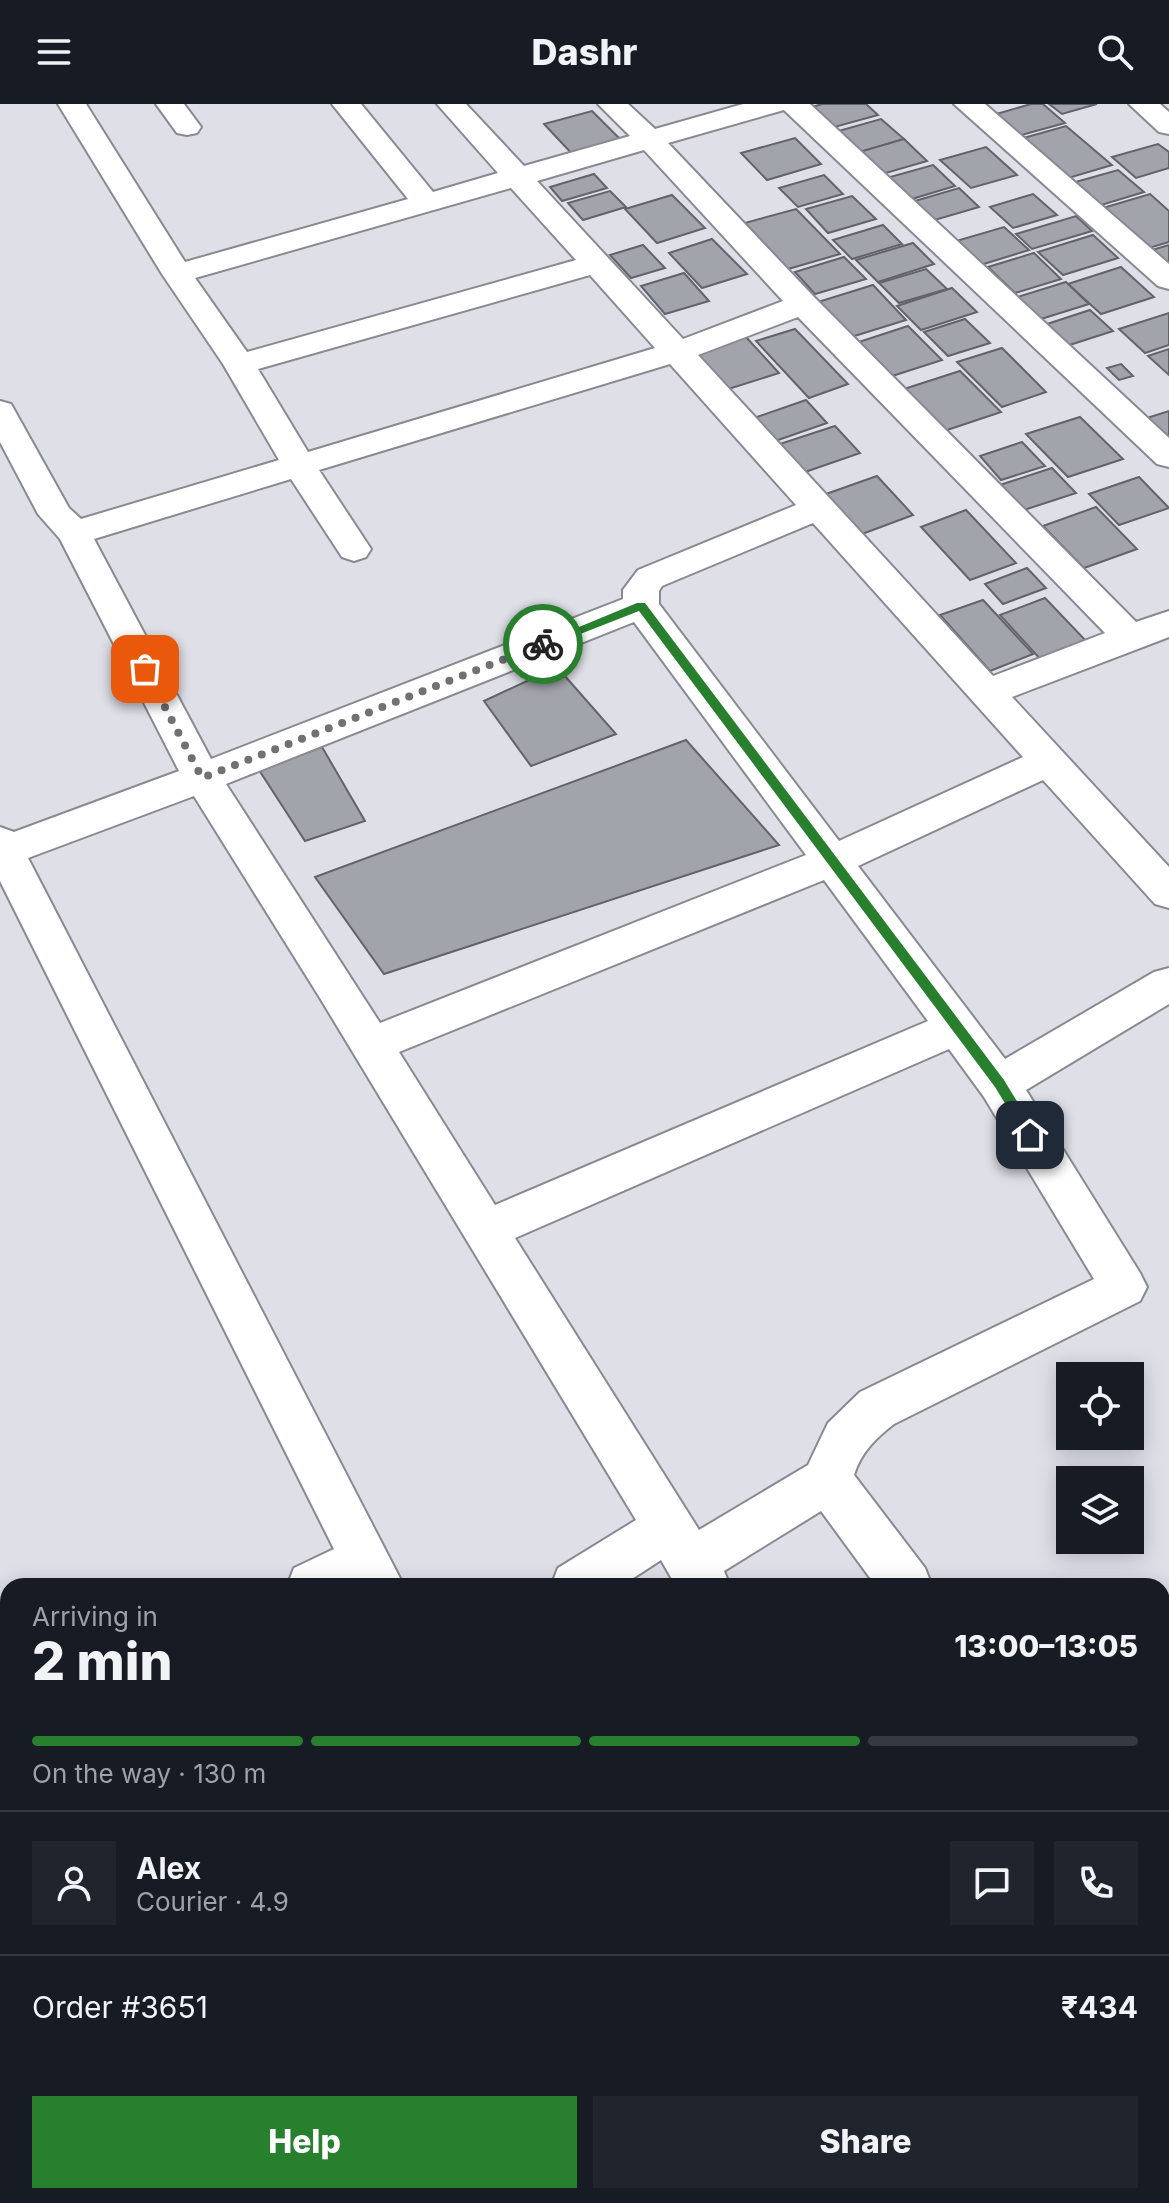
<!DOCTYPE html>
<html lang="en">
<head>
<meta charset="utf-8">
<style>
  body { margin:0; font-family:Inter,sans-serif; background:#20242c; color:#f1f3f6; height:100vh; display:flex; flex-direction:column; font-size:30px; white-space:nowrap }
  * { box-sizing:border-box; margin:0 }
  p { font-size:26px; color:#9ea1a6 }
  .icon { flex:none; width:44px; height:44px; fill:none; stroke:currentColor; stroke-width:2; stroke-linecap:round; stroke-linejoin:round }
  .map { position:relative; flex:1; overflow:hidden }
  .sheet { position:absolute; left:0px; top:1474px; width:1170px; height:626px; display:flex; flex-direction:column; background:#171b24; border-radius:24px 24px 0 0; box-shadow:0 4px 20px #0003 }
  .sheet>* { flex:none }
  .controls { position:absolute; left:1056px; top:1258px; display:grid; gap:16px }
  .controls a { display:grid; place-items:center; width:88px; height:88px; border-radius:0px; background:#171b24; box-shadow:0 4px 20px #0003; font-size:40px }
  .pin { position:absolute; display:grid; place-items:center; width:68px; height:68px; color:#fff; margin:-34px; border-radius:16px; box-shadow:0 4px 12px #0006 }
  .courier { position:absolute; display:grid; place-items:center; width:80px; height:80px; margin:-40px; border:6px solid #28802f; border-radius:50%; background:#fff; color:#222; box-shadow:0 2px 10px #0007 }
  .overview em { font-style:normal; font-weight:800 }
  .overview div { display:flex; flex-direction:column-reverse }
  .overview { display:flex; align-items:center; justify-content:space-between; height:136px; padding:0 32px }
  h1 { font-size:52px; font-weight:800; line-height:60px }
  .bar { display:grid; grid-template-columns:repeat(4,1fr); gap:12px 8px; align-content:center; height:96px; padding:0 32px }
  .bar i { height:10px; border-radius:6px; background:#363941 }
  .bar .selected { background:#28802f }
  .bar p { grid-column:span 4 }
  .line { display:flex; align-items:center; gap:20px; padding:0 32px; border-top:2px solid #363941 }
  .line div { flex:1 }
  .round { display:grid; place-items:center; flex:none; width:84px; height:84px; border-radius:0px; background:#20242c }
  .primary-button { display:flex; gap:16px; margin-top:auto; padding:16px 32px }
  .primary-button a { flex:1; height:92px; border-radius:0px; background:#28802f; color:#fff; font-size:32px; font-weight:800; line-height:92px; text-align:center }
  .primary-button a+a { background:#20242c; color:#f1f3f6 }
  header { display:flex; justify-content:space-between; align-items:center; height:104px; padding:0 32px; background:#171b24; font-size:36px; font-weight:800 }
  .map>svg:first-child { display:block }
</style>
</head>
<body>
<header><svg class="icon" aria-label="menu" viewBox="0 0 24 24"><path d="M4 6h16M4 12h16M4 18h16"/></svg>Dashr<svg class="icon" aria-label="search" viewBox="0 0 24 24"><circle cx="10" cy="10" r="6"/><path d="M15 15l6 6"/></svg></header>
<div class="map">
<svg width="1169" height="2099" viewBox="0 0 1169 2099">
  <rect width="100%" height="100%" fill="#dedfe7"/>
  <g fill="#a2a4ab" stroke="#63646b" stroke-width="2">
    <polygon points="822,0 866,0 878,11 831,24 809,4"/>
    <polygon points="1031,0 1043,0 1065,19 1018,32 993,11"/>
    <polygon points="1049,0 1097,0 1062,10"/>
    <polygon points="592,7 625,40 576,54 544,20"/>
    <polygon points="881,15 904,35 857,49 835,28"/>
    <polygon points="1066,22 1112,61 1065,75 1020,35"/>
    <polygon points="795,34 821,60 767,76 741,49"/>
    <polygon points="904,35 927,57 879,71 856,49"/>
    <polygon points="1158,40 1169,48 1169,64 1136,74 1112,53"/>
    <polygon points="986,43 1017,71 971,84 940,56"/>
    <polygon points="933,61 955,82 905,97 883,75"/>
    <polygon points="1118,66 1144,88 1098,102 1072,79"/>
    <polygon points="594,70 607,84 562,97 550,83"/>
    <polygon points="824,71 843,90 798,103 779,84"/>
    <polygon points="959,84 979,103 928,118 908,99"/>
    <polygon points="610,87 626,103 583,116 568,99"/>
    <polygon points="1033,90 1057,111 1013,124 990,103"/>
    <polygon points="1150,90 1169,107 1169,138 1149,144 1103,104"/>
    <polygon points="672,91 705,124 657,139 625,105"/>
    <polygon points="852,92 876,115 828,129 806,105"/>
    <polygon points="796,105 840,150 788,165 745,119"/>
    <polygon points="1076,112 1092,127 1032,145 1016,130"/>
    <polygon points="883,121 902,140 852,155 833,136"/>
    <polygon points="1004,123 1029,146 977,162 953,138"/>
    <polygon points="1093,131 1118,154 1063,171 1038,148"/>
    <polygon points="712,135 747,170 702,184 669,149"/>
    <polygon points="913,139 934,160 878,178 856,156"/>
    <polygon points="643,141 665,164 631,174 610,151"/>
    <polygon points="1169,141 1169,161 1152,146"/>
    <polygon points="1034,149 1061,175 1015,189 988,163"/>
    <polygon points="844,153 866,175 815,190 795,168"/>
    <polygon points="1121,163 1154,193 1101,210 1068,180"/>
    <polygon points="926,165 947,185 899,199 879,179"/>
    <polygon points="684,169 709,197 665,210 641,182"/>
    <polygon points="1066,178 1089,200 1028,219 1005,197"/>
    <polygon points="873,181 906,216 851,233 818,198"/>
    <polygon points="952,184 977,208 921,226 897,202"/>
    <polygon points="1090,206 1113,227 1060,244 1038,223"/>
    <polygon points="1169,209 1169,241 1145,249 1119,225"/>
    <polygon points="965,215 990,239 948,252 924,228"/>
    <polygon points="908,222 942,256 892,272 859,238"/>
    <polygon points="795,225 848,280 809,294 756,237"/>
    <polygon points="746,233 779,269 725,286 692,250"/>
    <polygon points="1002,244 1046,288 1002,303 957,258"/>
    <polygon points="1169,245 1169,271 1148,252"/>
    <polygon points="1121,260 1133,272 1119,276 1107,264"/>
    <polygon points="960,267 1001,308 944,327 904,285"/>
    <polygon points="806,296 827,319 775,337 754,314"/>
    <polygon points="1169,307 1169,338 1144,315"/>
    <polygon points="1080,313 1123,355 1068,373 1026,330"/>
    <polygon points="835,322 860,349 805,368 780,340"/>
    <polygon points="1022,338 1045,362 1001,376 980,352"/>
    <polygon points="1052,364 1076,389 1024,406 1000,381"/>
    <polygon points="877,372 913,411 862,430 826,390"/>
    <polygon points="1139,373 1169,404 1119,421 1089,390"/>
    <polygon points="1096,403 1137,445 1084,464 1043,422"/>
    <polygon points="966,406 1016,459 970,476 921,423"/>
    <polygon points="1027,464 1046,484 1003,500 985,480"/>
    <polygon points="1045,494 1089,540 1043,558 1000,511"/>
    <polygon points="983,496 1033,550 990,567 940,511"/>
    <polygon points="557,563 616,630 531,662 484,597"/>
    <polygon points="686,636 779,741 384,870 315,773"/>
    <polygon points="322,643 365,717 305,737 259,666"/>
  </g>
  <g fill="none" stroke-linecap="round" stroke-linejoin="round">
    <g stroke="#898a91" stroke-width="4">
      <g id="minor">
        <path d="M 58,0 L 86,0 L 185,158 L 408,95 L 332,0 L 361,0 L 433,88 L 498,69 L 437,0 L 466,0 L 524,62 L 630,32 L 598,0 L 628,0 L 655,25 L 743,0 L 810,0 L 1169,334 L 1169,363 L 1157,360 L 784,6 L 668,39 L 814,193 L 1136,518 L 1169,507 L 1169,533 L 1012,593 L 1169,763 L 1169,804 L 1155,800 L 1043,676 L 858,762 L 1005,955 L 1154,868 L 1169,864 L 1169,900 L 1026,986 L 1140,1169 L 1147,1183 L 1140,1197 L 894,1320 C 876,1334 861,1348 854,1371 L 925,1464 L 932,1482 L 876,1482 L 821,1407 L 724,1467 L 730,1482 L 676,1482 L 661,1456 L 621,1482 L 551,1482 L 558,1464 L 636,1416 L 320,894 L 194,692 L 28,754 L 404,1482 L 287,1482 L 294,1464 L 334,1445 L 0,777 L 0,723 L 14,728 L 179,667 L 60,435 L 38,410 L 0,338 L 0,297 L 11,300 L 69,404 L 81,415 L 279,356 L 223,260 L 162,170 ZM 644,46 L 783,197 L 683,235 L 537,77 ZM 511,84 L 576,156 L 247,248 L 195,174 ZM 590,171 L 655,244 L 308,348 L 258,265 ZM 798,213 L 1105,529 L 993,572 L 698,251 ZM 670,260 L 796,401 L 638,466 L 623,486 L 623,495 L 211,655 L 94,435 L 291,375 L 342,453 L 354,457 L 366,453 L 371,445 L 319,366 ZM 813,419 L 1023,653 L 839,737 L 659,500 L 659,487 L 662,482 ZM 634,518 L 806,751 L 380,919 L 226,680 ZM 824,776 L 928,917 L 495,1101 L 399,948 ZM 949,945 L 984,993 L 1094,1175 L 860,1288 L 828,1319 L 808,1361 L 699,1426 L 515,1134 Z"/>
        <polygon points="156,0 184,0 201,23 197,29 187,31 177,29"/>
        <polygon points="954,0 985,0 1169,160 1169,185 1158,182"/>
        <polygon points="1129,0 1160,0 1169,8 1169,30 1159,28"/>
        <polygon points="0,1519 8,1523 8,1593 0,1590"/>
        <polygon points="8,1606 8,1661 0,1665 0,1610"/>
        <polygon points="1162,1799 1169,1802 1169,1867 1162,1864"/>
        <polygon points="1018,2092 1078,2092 1081,2099 1021,2099"/>
      </g>
    </g>
    <use href="#minor" fill="#fff" fill-rule="evenodd"/>
  </g>
  <polygon fill="#28802f" points="637,499 645,499 1004,976 1035,1027 1035,1034 1026,1034 995,983 639,507 547,543 538,540"/>
  <g fill="none" stroke-linecap="round" stroke-linejoin="round">
    <polyline stroke="#707075" stroke-width="8" stroke-dasharray="0 14.4" points="145,565 202,674 543,540"/>
  </g>
</svg>
<div class="controls">
<a><svg class="icon" aria-label="locate" viewBox="0 0 24 24"><circle cx="12" cy="12" r="6"/><path d="M12 2v4M12 18v4M2 12h4M18 12h4"/></svg></a>
<a><svg class="icon" aria-label="layers" viewBox="0 0 24 24"><path d="M12 4l9 5-9 5-9-5zM3 14l9 5 9-5"/></svg></a>
</div>
<div class="pin" style="left:145px;top:565px;background:#ea580c"><svg class="icon" aria-label="bag" viewBox="0 0 24 24"><path d="M5 8h14l-1 12H6zM9 8a3 3 0 0 1 6 0"/></svg></div>
<div class="pin" style="left:1030px;top:1031px;background:#1f2937"><svg class="icon" aria-label="home" viewBox="0 0 24 24"><path d="M3 11l9-7 9 7M6 9v11h12V9"/></svg></div>
<div class="courier" style="left:543px;top:540px"><svg class="icon" aria-label="bike" viewBox="0 0 24 24"><circle cx="6" cy="16" r="4"/><circle cx="18" cy="16" r="4"/><path d="M6 16l4-8h5l3 8M10 8l3 8H6M13 5h3"/></svg></div>
<section class="sheet">
<div class="overview"><div><h1>2 min</h1><p>Arriving in</p></div><em>13:00–13:05</em></div>
<div class="bar"><i class="selected"></i><i class="selected"></i><i class="selected"></i><i></i><p>On the way · 130 m</p></div>
<div class="line" style="height:144px"><a class="round"><svg class="icon" aria-label="person" viewBox="0 0 24 24"><circle cx="12" cy="8" r="4"/><path d="M4 21q1-7 8-7t8 7"/></svg></a><div><b>Alex</b><p>Courier · 4.9</p></div><a class="round"><svg class="icon" aria-label="chat" viewBox="0 0 24 24"><path d="M4 5h16v11H9l-5 4z"/></svg></a><a class="round"><svg class="icon" aria-label="phone" viewBox="0 0 24 24"><path d="M5 4h4l2 5-3 2q2 4 5 5l2-3 5 2v4C11 20 4 13 5 4z"/></svg></a></div>
<div class="line" style="height:104px"><div>Order #3651</div><b>₹434</b></div>
<div class="primary-button"><a>Help</a><a>Share</a></div>
</section>
</div>
</body>
</html>
